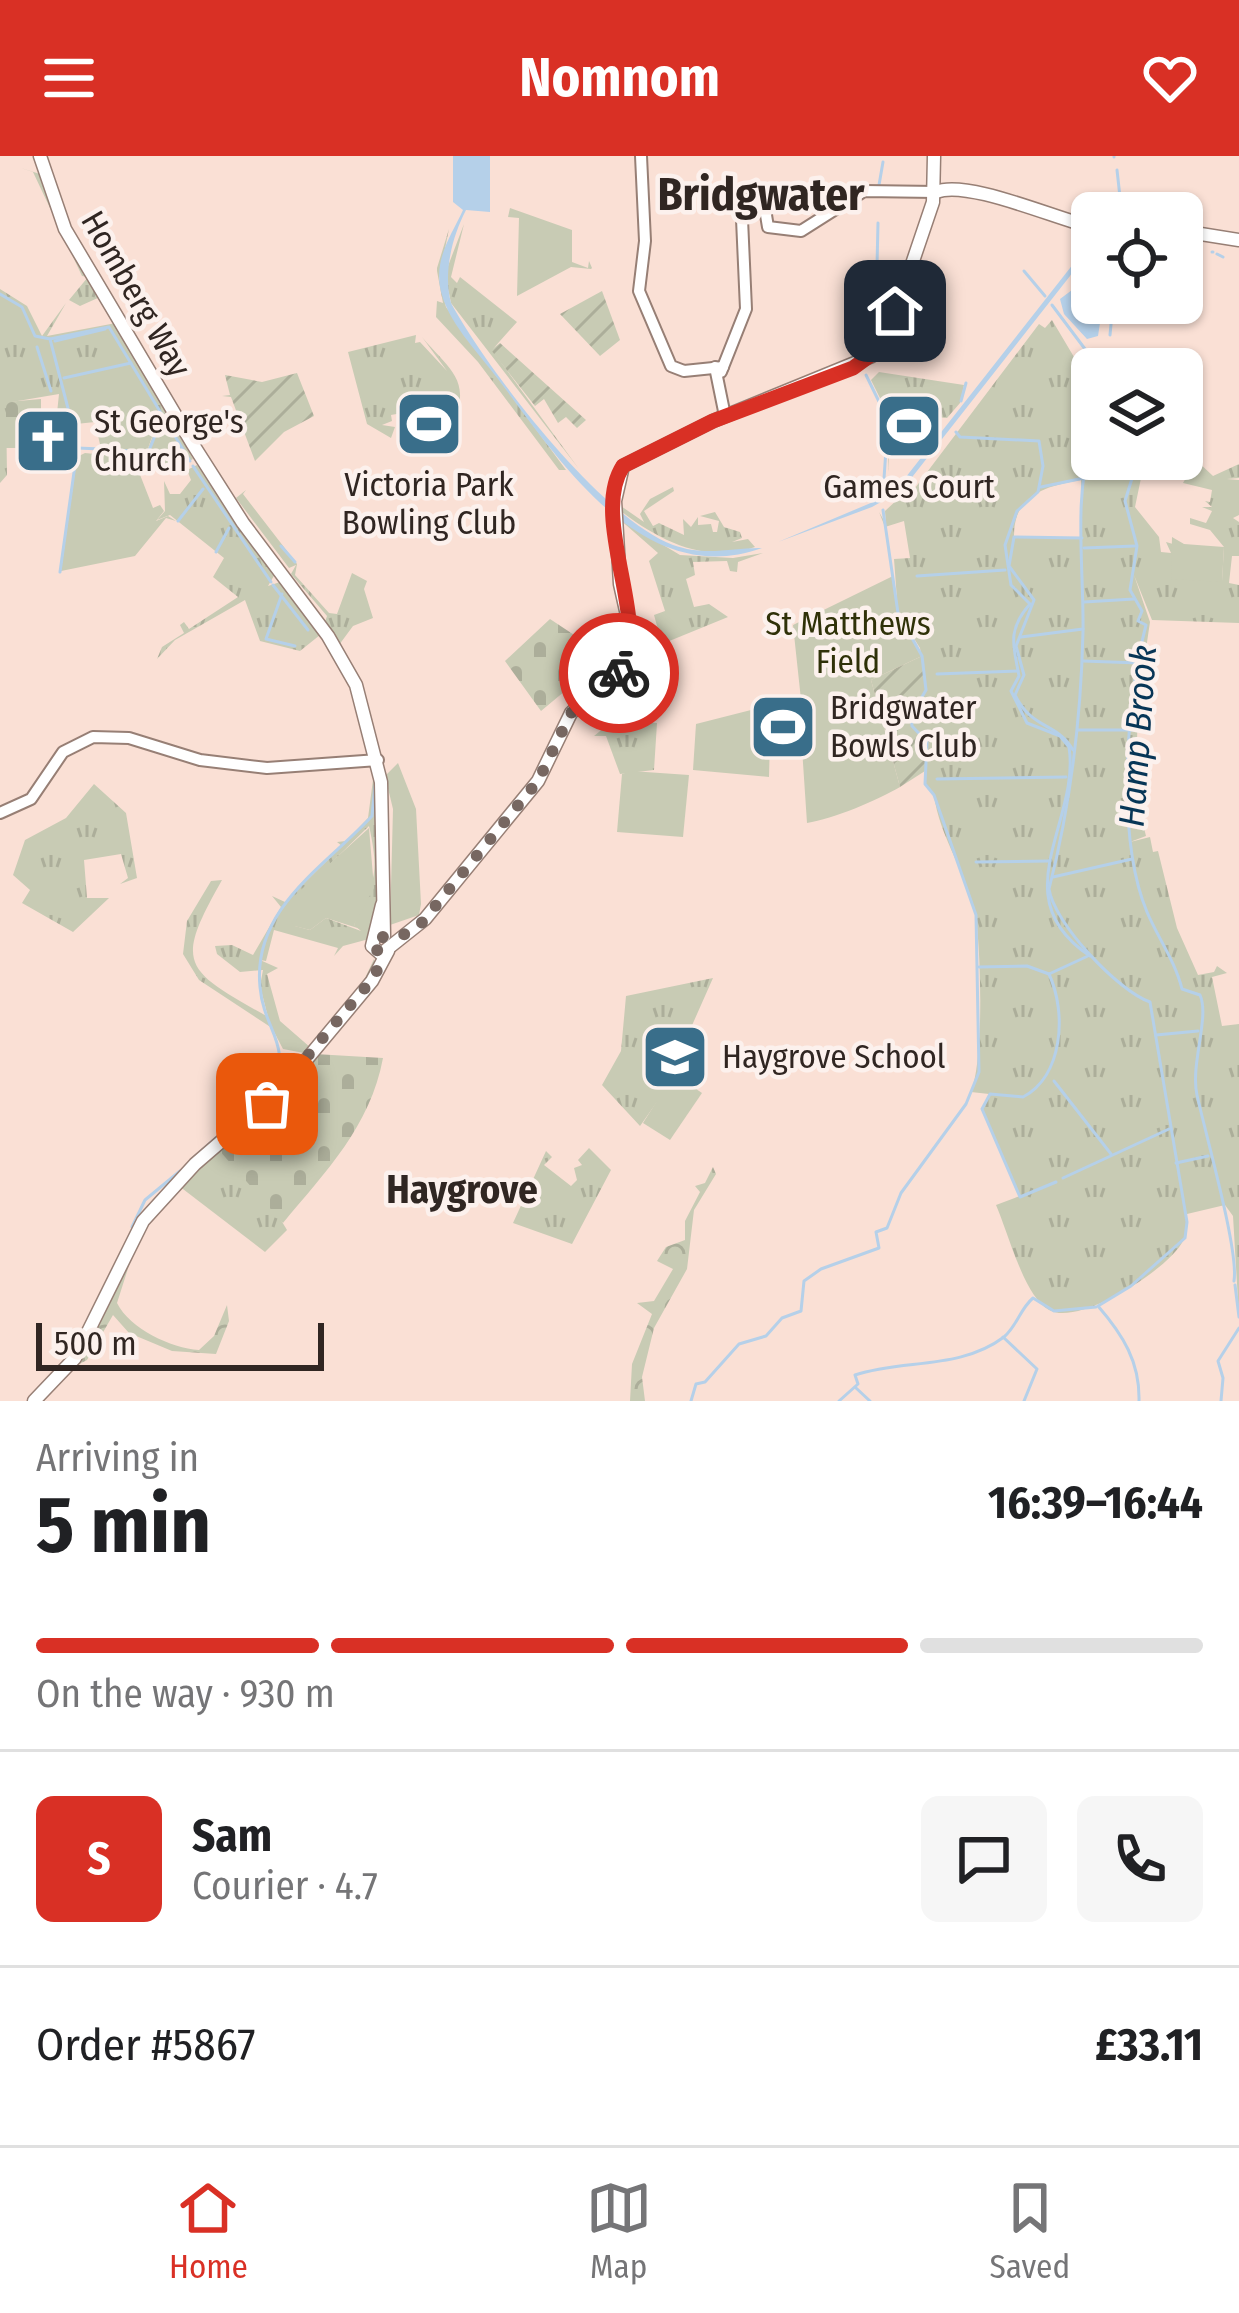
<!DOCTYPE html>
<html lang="en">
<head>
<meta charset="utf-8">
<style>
  body { margin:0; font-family:"Fira Sans Condensed",sans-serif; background:#f6f6f6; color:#202124; height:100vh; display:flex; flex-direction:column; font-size:45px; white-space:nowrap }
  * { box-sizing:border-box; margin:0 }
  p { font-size:39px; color:#757577 }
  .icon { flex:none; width:66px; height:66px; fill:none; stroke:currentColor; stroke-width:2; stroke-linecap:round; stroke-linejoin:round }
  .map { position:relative; height:1245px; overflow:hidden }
  .side { display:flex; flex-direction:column; background:#fff; flex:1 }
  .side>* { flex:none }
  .tools { position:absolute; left:1071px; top:36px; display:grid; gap:24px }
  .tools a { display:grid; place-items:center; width:132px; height:132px; border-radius:18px; background:#fff; box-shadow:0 3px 9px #0004; font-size:60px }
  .scale { position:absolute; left:36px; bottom:30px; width:288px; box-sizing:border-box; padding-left:12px; border:6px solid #302622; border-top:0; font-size:33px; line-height:42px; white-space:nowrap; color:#302622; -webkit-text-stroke:9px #fcf1ed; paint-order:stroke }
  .pin { position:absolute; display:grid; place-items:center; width:102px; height:102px; color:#fff; margin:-51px; border-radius:24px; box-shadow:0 6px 18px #0006 }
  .courier { position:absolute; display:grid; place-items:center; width:120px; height:120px; margin:-60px; border:9px solid #d93025; border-radius:50%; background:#fff; color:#222; box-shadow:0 3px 15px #0007 }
  .summary em { font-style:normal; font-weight:700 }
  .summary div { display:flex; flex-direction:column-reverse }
  .summary { display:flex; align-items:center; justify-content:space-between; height:204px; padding:0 36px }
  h1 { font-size:78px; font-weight:700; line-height:90px }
  .bar { display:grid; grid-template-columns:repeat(4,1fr); gap:18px 12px; align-content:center; height:144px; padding:0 36px }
  .bar i { height:15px; border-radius:9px; background:#e0e0e0 }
  .bar .selected { background:#d93025 }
  .bar p { grid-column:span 4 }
  .line { display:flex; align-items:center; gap:30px; padding:0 36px; border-top:3px solid #e0e0e0 }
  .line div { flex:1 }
  .round { display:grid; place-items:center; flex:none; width:126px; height:126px; border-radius:18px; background:#f6f6f6 }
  header { display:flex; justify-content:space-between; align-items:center; height:156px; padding:0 36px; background:#d93025; color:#fff; font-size:54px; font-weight:700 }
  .dock { display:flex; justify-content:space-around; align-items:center; height:168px; border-top:3px solid #e0e0e0; background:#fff; font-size:33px; color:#757577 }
  .dock a { display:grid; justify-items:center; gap:6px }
  .dock .selected { color:#d93025 }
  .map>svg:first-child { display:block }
</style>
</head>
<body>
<header><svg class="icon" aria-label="menu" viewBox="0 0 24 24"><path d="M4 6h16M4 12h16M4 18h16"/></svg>Nomnom<svg class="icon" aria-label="heart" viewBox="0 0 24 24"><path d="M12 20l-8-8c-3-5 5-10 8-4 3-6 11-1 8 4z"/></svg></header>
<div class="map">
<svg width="1239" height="1245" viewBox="0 0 1239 1245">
  <defs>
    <pattern id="grass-tufts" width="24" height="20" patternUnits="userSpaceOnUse" patternTransform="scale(3)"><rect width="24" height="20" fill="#c8cbb4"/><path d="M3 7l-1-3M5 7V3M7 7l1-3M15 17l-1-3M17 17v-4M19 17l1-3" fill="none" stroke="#acae9a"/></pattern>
    <pattern id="forest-crowns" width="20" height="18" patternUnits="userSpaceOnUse" patternTransform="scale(3)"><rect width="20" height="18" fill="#c8cbb4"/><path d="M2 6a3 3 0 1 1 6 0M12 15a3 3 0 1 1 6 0" fill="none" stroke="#acae9a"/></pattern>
    <pattern id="cemetery-stones" width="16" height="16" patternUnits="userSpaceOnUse" patternTransform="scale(3)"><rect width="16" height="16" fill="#c8cbb4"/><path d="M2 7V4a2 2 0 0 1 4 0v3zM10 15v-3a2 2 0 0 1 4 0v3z" fill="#acae9a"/></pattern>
    <pattern id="garden-furrows" width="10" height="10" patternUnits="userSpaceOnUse" patternTransform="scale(3)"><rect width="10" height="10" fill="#c8cbb4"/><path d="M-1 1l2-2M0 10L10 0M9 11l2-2" fill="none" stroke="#acae9a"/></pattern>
  </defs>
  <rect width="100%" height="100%" fill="#fae0d5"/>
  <g fill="url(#grass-tufts)" fill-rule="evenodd">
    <polygon points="21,12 40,18 68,85 160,236 193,303 185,307 182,303 164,308 146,298 159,264 90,264 95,266 76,268 77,287 73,285 68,293 68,269 57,257 59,238 6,247 7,319 0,327 0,133 27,150 42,180 66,147 47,180 116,167 100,141 80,150 69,144 88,121 82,120 33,16"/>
    <polygon points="464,68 451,121 457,127 460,121 517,166 492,194 579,313 451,147 445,118"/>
    <polygon points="449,73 439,122 446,151 566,314 559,314 478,206 436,161 437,145 443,147 437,115 437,143 437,112"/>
    <path d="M 1052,164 L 1074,201 L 1076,225 L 1092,220 L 1092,281 L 1082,323 L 1107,317 L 1108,303 L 1145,303 L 1135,351 L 1159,381 L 1161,396 L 1171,397 L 1166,386 L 1173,388 L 1222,425 L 1224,391 L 1210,374 L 1190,368 L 1190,362 L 1206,367 L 1212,355 L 1202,351 L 1212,351 L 1205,345 L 1210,346 L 1212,334 L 1183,327 L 1196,304 L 1213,320 L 1239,308 L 1239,322 L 1227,323 L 1239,324 L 1239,359 L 1233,362 L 1239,366 L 1239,400 L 1232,400 L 1229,427 L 1239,429 L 1239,467 L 1152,464 L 1134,419 L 1150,466 L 1138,547 L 1135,663 L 1142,664 L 1146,680 L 1130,686 L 1150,681 L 1153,696 L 1158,695 L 1177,772 L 1198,819 L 1214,816 L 1217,810 L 1227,817 L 1212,821 L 1222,870 L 1239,868 L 1239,1161 L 1233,1060 L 1225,1049 L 1187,1058 C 1187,1067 1188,1077 1183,1085 C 1169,1113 1079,1171 1049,1154 C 1024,1140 1009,1079 996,1049 L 1020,1040 L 982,953 L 989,938 L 971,936 C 984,903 981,799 976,762 C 969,720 939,681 934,639 L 925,628 L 925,580 L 912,570 L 913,551 L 926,534 L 920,492 L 898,457 L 894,403 L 910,402 L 904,365 L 885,371 L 879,356 L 886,368 L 885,355 L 899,342 L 906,344 L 1039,168 L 1045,172 ZM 1081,324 L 1082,381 L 1014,381 C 1013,338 1047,330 1081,324 Z"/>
    <path d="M 416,179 L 415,187 L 420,186 L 447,215 L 422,181 C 447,211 467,220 458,257 L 458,241 L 449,250 L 450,287 L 415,295 L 418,285 L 423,290 L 445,286 L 438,255 L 416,259 L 418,281 L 413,255 L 391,259 L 392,265 L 382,269 L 395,271 L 391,282 L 367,268 L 348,196 Z"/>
    <polygon points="879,216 964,229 960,247 947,262 896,257 891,289 897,292 889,297 888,316 888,258 871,224"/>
    <polygon points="197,309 275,418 268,430 280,426 320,479 300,495 260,485 245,444 175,484 157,503 162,491 184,477 180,469 184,466 189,473 238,441 213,421 224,402 170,359 157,364 165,355 164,325 170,338 180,338 191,324 187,314"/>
    <path d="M 673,331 L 674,335 L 644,355 L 653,370 L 659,367 L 684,379 L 683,363 L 691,371 L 698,361 L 698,369 L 711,368 L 713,376 L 717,376 L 719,365 L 700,360 L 715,356 L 724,371 L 740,376 L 742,382 L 732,386 L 748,383 L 755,391 C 704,409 657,383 618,353 L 618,348 L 644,366 L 640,358 L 650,343 Z"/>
    <polygon points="246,334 243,338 297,408 295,419 329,457 337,458 352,417 367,425 364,433 373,462 353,470 339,489 325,466 327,460 291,418 296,409 289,412 236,342"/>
    <polygon points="618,362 680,399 733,402 763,397 738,406 737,416 730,415 727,405 693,406 695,419 686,423 694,451 709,448 728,461 662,488 654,459 665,455 649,405 658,397"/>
    <polygon points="630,531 639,545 632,551 642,566 657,567 654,614 620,618 606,580 594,580 637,545"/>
    <path d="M 374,616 L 383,714 L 369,783 L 343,790 L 334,800 L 338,792 L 274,774 L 266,805 L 260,804 L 278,812 L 267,818 L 280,865 L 311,892 L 357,839 L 374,803 C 378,832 328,875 309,898 L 283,893 L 272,872 L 199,824 L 183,798 L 187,765 L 211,725 L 222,724 C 174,809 183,813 268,861 L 260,830 L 263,814 L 240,816 L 217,798 L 215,790 L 232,789 L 253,799 L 281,751 L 272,740 L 285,746 L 342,690 L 337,686 L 346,685 L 368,662 ZM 369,670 C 381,724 372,725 354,769 L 361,775 L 326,762 L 310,774 L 295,770 L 285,752 Z"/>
    <polygon points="94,628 126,657 137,722 120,728 128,722 121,698 84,704 87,742 109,742 73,776 22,747 30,734 13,719 25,684 66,662"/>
    <polygon points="713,822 678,901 676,919 640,970 602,929 621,895 626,840"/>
    <polygon points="589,992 611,1014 572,1088 513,1067 546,995 552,1001 544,1009 571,1030 577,1024 574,1012 582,1009 578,1004"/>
    <polygon points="218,993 270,1046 287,1074 265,1096 179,1030"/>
  </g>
  <g fill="url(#forest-crowns)">
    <polygon points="713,1011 716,1018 694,1054 687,1113 654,1172 642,1221 645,1245 630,1245 632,1208 652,1158 637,1147 654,1145 673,1113 657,1105 666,1091 685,1084 685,1065 700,1036 695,1030 705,1027"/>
    <path d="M 132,1100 L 117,1147 C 130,1173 171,1192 199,1194 L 214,1180 L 227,1149 L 229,1165 L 216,1198 L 172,1195 L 129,1177 L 113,1159 L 87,1204 L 72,1212 Z"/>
  </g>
  <g fill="url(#cemetery-stones)">
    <polygon points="41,243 41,267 68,269 64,311 32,303 34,292 6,292 6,246"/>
    <polygon points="550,463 621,510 607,521 595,510 541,555 505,505"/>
    <path d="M 315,898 L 383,902 C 370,971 326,1015 283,1067 L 218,993 Z"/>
  </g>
  <g fill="#c8cbb4">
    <polygon points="510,52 572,74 572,106 588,112 589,105 592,112 591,113 571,111 517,140 519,62 508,61"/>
    <polygon points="124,211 132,214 160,259 147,295 101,293 95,266 77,265 64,224"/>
    <polygon points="85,297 144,303 137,311 153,352 160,349 164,355 156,365 168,360 176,365 166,362 135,400 61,415 77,301"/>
    <polygon points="1172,381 1184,388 1224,391 1222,426 1171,423"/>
    <path d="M 893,420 L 898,457 L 922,500 L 871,524 L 900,631 C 878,644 833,663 807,667 L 802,592 L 807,591 L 809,560 L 802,553 L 793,469 Z"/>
    <polygon points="751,554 766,565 770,559 796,560 795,583 770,583 769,621 693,614 696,568"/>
    <polygon points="398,607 416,653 421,748 419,759 390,769 393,653 385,620"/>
    <polygon points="631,615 689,619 683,681 617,676 622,618"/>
    <polygon points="369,672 374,732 354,769 370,776 326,762 310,774 294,770 283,750"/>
    <polygon points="674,918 702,937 670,984 643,967"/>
  </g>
  <g fill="url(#garden-furrows)">
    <polygon points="602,135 620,184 600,200 560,158"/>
    <polygon points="500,187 586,264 577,272 566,261 558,267 544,243 535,250 491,194"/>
    <polygon points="297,217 314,260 284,276 255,305 231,241 222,240 230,239 225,219 262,226"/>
    <polygon points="922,500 926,534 912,555 913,572 925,580 925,615 900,631 871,524"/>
  </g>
  <g fill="#b5d0e9">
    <path d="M 453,0 L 490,0 L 490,56 L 466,54 C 452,81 443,117 451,147 C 488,215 601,362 673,389 C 706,401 735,391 762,392 C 643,435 559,304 498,223 C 478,196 446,165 440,131 C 435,101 452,78 463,54 L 453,46 Z"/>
    <polygon points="1092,84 1070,120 902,334 872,351 778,386 885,341 902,326"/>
    <polygon points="1092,132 1092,147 1103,147 1098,180 1087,183 1064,158 1060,143 1072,134"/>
  </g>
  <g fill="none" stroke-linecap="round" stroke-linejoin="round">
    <g stroke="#b5d0e9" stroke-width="3">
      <polyline points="1114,0 1114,1"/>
      <polyline points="1117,14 1120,41"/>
      <polyline points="879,29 883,6"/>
      <polyline points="1134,50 1140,54"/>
      <polyline points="1212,96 1213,96"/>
      <polyline points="1217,98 1223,101"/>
      <polyline points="1024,115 1045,140"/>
      <polyline points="0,138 22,151 35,180 50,183 77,287"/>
      <polyline points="1052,149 1100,213"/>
      <polyline points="869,164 876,153 878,67"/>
      <polyline points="1110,179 1113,147"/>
      <polyline points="50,183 109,171 190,305"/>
      <polyline points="55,185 105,173"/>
      <polyline points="37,191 51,235"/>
      <polyline points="863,200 865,177"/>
      <polyline points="866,219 888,264 883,337"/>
      <polyline points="64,222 131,207"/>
      <polyline points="961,245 966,227"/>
      <path d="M 956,276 L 960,281 L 1039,285 L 1043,310 L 1038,336 L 1017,355 L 1005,389 L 1011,429 L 1030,448 C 1006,475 1014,491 1019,520 L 1011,535 L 1027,567 L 1060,580 L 1069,591 C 1081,665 1001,741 1090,800"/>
      <path d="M 1092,281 C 1073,344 1084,410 1083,476 C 1081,562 1070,651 1049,733 C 1054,767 1118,835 1150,846 L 1187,1066 L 1185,1082 L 1131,1130 L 1098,1150 C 1123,1179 1140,1206 1139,1245"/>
      <polyline points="77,292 101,293"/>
      <polyline points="103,293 144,296"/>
      <polyline points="148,297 163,260"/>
      <polyline points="153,297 187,300"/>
      <path d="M 1138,303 L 1125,345 L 1137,390 L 1130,434 L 1142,455 L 1138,465 L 1146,469 C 1126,545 1116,682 1147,756 C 1158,782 1175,805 1182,833 L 1200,839 C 1210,861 1190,909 1197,939 C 1206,980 1239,1095 1234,1125"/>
      <polyline points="193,310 271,426"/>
      <polyline points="1041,331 1137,311"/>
      <polyline points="178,365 203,333"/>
      <polyline points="281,390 295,406"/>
      <polyline points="1084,392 1135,390"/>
      <polyline points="216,396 229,372"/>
      <polyline points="60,416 76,302"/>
      <polyline points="917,420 1005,414"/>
      <polyline points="273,429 308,474"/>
      <polyline points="282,438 266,483 295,490"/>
      <polyline points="1084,446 1134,443"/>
      <polyline points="1021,481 1083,473"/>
      <polyline points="1083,505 1139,507"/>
      <polyline points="937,518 1018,515"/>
      <polyline points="1078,574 1133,574"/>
      <path d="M 1073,594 C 1057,566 1032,574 1015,539 L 1024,519 L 1016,490 L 1034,444 L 1009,410 L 1014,381 L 1082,382"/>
      <polyline points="937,623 1066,621"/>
      <polyline points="976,706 1050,705"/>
      <polyline points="1053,721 1132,703"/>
      <polyline points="979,811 1027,810 1049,818 1088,800"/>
      <path d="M 1049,818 C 1067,857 1063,920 1023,941 L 990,938 L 982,953 L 1020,1041 L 1056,1026"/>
      <polyline points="1156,879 1198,875"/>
      <polyline points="1054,925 1111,998"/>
      <path d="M 272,934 C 293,887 264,876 260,831 C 252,752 326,710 372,660 L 375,630"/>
      <polyline points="191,1004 224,975"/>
      <polyline points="1176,1007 1208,1000"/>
      <polyline points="1063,1022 1169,973"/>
      <polyline points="132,1071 145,1044 180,1015"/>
      <polyline points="1235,1129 1239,1161"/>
      <polyline points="1003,1181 1037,1213 1024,1245"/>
      <polyline points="856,1232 870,1245"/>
      <polyline points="691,1245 696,1228 705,1226 739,1188 766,1180 782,1162 801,1155 804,1125 821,1113 879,1092 876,1076 887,1072 901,1037 966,948 979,916 976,759 934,639 925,628 927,586 912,570 911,560 926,534 922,500 898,457 883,354"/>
      <path d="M 839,1245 L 858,1228 L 855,1219 C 904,1203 960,1214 1004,1181 C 1017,1170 1020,1153 1033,1142 L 1054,1155 L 1096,1151"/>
      <polyline points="1221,1245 1223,1222 1218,1205 1239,1172"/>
    </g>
    <g stroke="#977f75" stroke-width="14">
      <g id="secondary">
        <polyline points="641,0 645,85 639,135 671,210 684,215 723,211"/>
        <polyline points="715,211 725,260"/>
        <polyline points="721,216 746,153 742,63 746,43 764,47 768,71 801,75 864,35 936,36"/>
        <polyline points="0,657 31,643 63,596 93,581 129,582 200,604 267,612 378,604"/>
      </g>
    </g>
    <g stroke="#977f75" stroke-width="15">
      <g id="primary">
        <polyline points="40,0 65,73 192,287 243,367 328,480 356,529 381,626 384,780"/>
        <path d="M 936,36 C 967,23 1056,63 1092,71"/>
        <polyline points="1182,75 1239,84"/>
        <polyline points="382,749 372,790 381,798 425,763 538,625 571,557 629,503 633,486 620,428 615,345 623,310 713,265 872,200 892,167 933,46 934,0"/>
        <polyline points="34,1245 75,1202 143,1065 195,1008 282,933 372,825 388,795"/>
      </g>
    </g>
    <use href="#secondary" stroke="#fff" stroke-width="10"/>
    <use href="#primary" stroke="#fff" stroke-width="12"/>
  </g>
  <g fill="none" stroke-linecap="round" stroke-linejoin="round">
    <polyline stroke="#776761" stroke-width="12" stroke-dasharray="0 21.6" points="267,948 375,820 380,805 374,782 403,779 419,770 538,625 571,557 619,517"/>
    <path stroke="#d93025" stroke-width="15" d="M 619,517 C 655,476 588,363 623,310 L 713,265 L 853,212 L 879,193 L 895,155"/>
  </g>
  <defs>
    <g id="stadium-square" transform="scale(3.45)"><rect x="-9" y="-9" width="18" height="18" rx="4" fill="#396e8a" stroke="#fcf1ed"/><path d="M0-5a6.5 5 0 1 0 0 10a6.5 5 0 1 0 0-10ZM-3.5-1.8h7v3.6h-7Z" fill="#fff"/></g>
    <g id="church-square" transform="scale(3.45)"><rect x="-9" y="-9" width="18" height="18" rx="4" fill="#396e8a" stroke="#fcf1ed"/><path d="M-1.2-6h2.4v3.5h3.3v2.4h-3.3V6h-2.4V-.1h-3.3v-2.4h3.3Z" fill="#fff"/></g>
    <g id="school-square" transform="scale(3.45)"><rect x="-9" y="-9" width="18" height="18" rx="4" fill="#396e8a" stroke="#fcf1ed"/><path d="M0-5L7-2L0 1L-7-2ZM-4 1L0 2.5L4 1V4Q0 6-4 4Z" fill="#fff"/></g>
  </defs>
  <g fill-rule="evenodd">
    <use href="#stadium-square" x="429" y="268"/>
    <use href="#stadium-square" x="909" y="270"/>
    <use href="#church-square" x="48" y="285"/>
    <use href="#stadium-square" x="783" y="571"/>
    <use href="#school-square" x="675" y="901"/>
  </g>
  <g text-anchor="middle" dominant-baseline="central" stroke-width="9" stroke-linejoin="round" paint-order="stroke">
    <g font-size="33" fill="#302622" stroke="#fcf1ed">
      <text transform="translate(136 138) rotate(60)">Homberg Way</text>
    </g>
    <g font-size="33" fill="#302622" stroke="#fcf1ed" text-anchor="start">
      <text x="94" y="266">St George's<tspan x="94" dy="38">Church</tspan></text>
      <text x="429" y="329" text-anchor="middle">Victoria Park<tspan x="429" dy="38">Bowling Club</tspan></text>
      <text x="909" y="331" text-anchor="middle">Games Court</text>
      <text x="830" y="552">Bridgwater<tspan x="830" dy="38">Bowls Club</tspan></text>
      <text x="722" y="901">Haygrove School</text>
    </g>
    <g font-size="33" fill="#2f3108" stroke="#fcf1ed">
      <text x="848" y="468">St Matthews<tspan x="848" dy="38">Field</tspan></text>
    </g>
    <g font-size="36" font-style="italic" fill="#073657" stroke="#fcf1ed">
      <text transform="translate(1138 580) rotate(-86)">Hamp Brook</text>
    </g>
    <g font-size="39" font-weight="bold" fill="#302622" stroke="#fcf1ed">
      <text x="462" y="1034">Haygrove</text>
    </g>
    <g font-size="45" font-weight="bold" fill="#302622" stroke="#fcf1ed">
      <text x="761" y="39">Bridgwater</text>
    </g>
  </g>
</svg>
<div class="tools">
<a><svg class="icon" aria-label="locate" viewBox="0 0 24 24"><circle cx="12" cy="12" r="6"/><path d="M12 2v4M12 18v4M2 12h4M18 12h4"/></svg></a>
<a><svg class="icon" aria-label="layers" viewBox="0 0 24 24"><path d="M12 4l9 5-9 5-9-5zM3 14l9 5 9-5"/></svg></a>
</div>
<div class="scale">500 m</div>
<div class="pin" style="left:267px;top:948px;background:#ea580c"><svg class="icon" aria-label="bag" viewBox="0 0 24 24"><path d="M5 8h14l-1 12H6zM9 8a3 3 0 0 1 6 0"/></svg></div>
<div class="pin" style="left:895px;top:155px;background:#1f2937"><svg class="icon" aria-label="home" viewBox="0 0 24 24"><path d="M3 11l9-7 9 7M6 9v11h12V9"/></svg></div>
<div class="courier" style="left:619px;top:517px"><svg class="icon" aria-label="bike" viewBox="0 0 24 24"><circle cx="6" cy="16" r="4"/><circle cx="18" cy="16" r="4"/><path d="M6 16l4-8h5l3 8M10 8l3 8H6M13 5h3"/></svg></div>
</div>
<section class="side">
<div class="summary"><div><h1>5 min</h1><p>Arriving in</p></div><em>16:39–16:44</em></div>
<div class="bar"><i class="selected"></i><i class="selected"></i><i class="selected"></i><i></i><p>On the way · 930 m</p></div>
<div class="line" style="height:216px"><b class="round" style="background:#d93025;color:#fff">S</b><div><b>Sam</b><p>Courier · 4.7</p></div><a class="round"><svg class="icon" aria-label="chat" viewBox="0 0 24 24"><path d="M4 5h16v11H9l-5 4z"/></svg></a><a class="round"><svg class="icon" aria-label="phone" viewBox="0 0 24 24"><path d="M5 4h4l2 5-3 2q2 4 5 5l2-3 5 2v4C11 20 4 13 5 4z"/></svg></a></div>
<div class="line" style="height:156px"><div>Order #5867</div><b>£33.11</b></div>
</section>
<nav class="dock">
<a class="selected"><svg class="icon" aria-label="home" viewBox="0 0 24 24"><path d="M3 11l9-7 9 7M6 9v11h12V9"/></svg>Home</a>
<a><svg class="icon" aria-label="map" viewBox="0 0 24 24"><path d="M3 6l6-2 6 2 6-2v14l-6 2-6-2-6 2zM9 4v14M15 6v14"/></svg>Map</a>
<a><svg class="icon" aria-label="saved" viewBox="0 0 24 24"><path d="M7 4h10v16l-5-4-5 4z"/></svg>Saved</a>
</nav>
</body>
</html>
